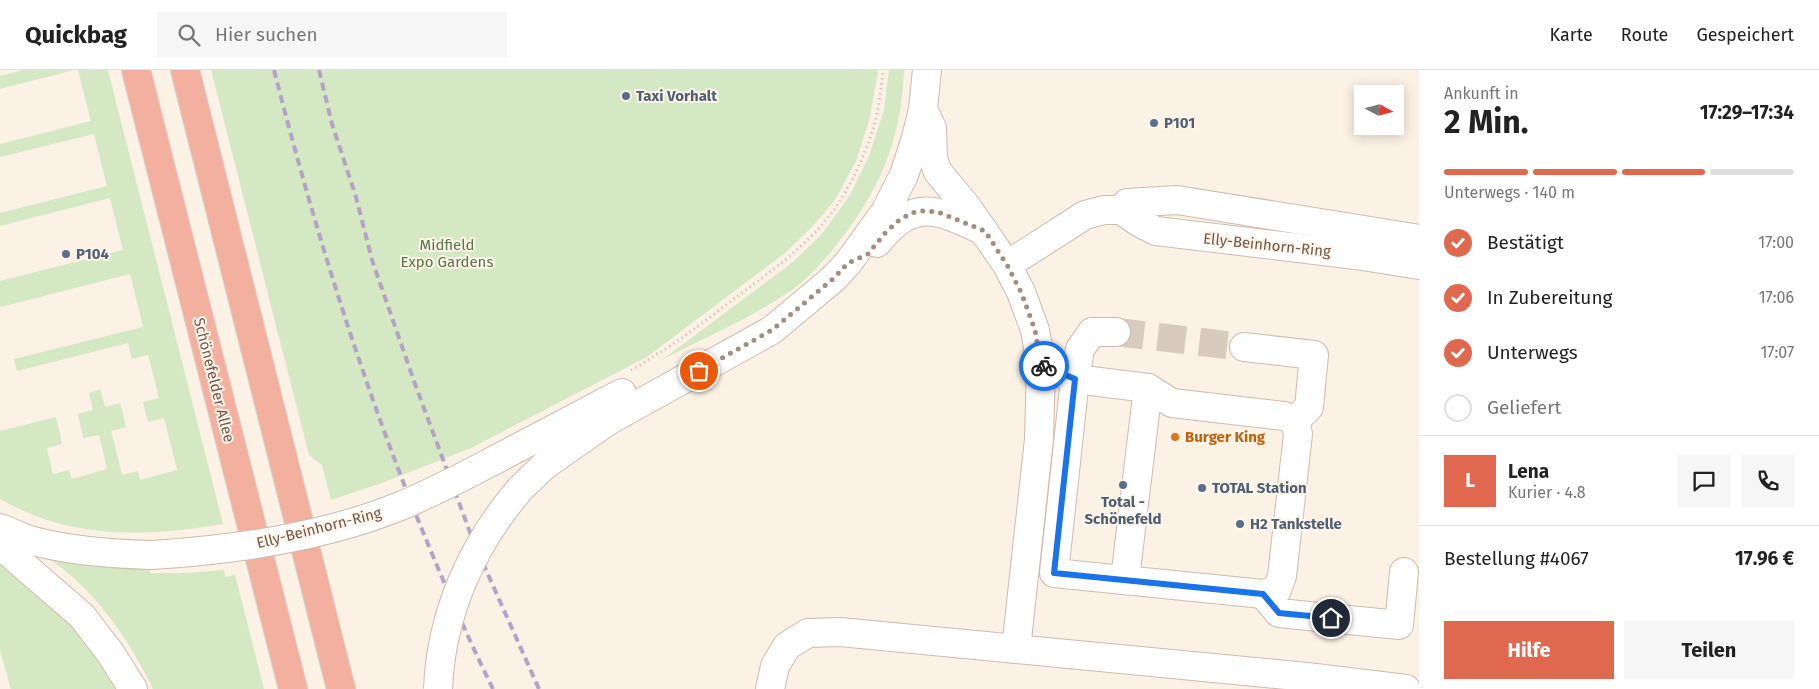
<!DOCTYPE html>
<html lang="de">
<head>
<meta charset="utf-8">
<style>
  body { margin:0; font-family:"Fira Sans",sans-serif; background:#f6f6f6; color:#222; height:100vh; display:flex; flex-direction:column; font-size:19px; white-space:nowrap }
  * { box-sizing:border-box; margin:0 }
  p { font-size:16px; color:#767676 }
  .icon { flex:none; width:28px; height:28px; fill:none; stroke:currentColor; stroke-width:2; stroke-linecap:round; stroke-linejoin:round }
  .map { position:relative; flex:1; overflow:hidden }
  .sheet { display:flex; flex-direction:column; background:#fff; width:400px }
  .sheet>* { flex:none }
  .needle { width:32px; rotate:97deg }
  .fabs { position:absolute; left:1354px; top:15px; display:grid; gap:10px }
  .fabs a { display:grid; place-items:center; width:50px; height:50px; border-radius:0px; background:#fff; box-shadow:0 2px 12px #0003; font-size:25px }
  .pin { position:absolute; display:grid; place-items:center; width:42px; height:42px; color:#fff; margin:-21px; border:2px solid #fff; border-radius:50%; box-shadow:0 1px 5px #0007 }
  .courier { position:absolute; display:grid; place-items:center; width:50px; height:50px; margin:-25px; border:4px solid #1a73e8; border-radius:50%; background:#fff; color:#222; box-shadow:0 1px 6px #0007 }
  .summary em { font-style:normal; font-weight:700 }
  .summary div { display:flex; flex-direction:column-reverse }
  .summary { display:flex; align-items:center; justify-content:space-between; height:85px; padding:0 25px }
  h1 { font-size:32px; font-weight:700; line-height:38px }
  .bar { display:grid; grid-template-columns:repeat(4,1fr); gap:8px 5px; align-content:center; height:60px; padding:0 25px }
  .bar i { height:6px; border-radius:4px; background:#e0e0e0 }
  .bar .active { background:#e0684e }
  .bar p { grid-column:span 4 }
  .line { display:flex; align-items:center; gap:12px; padding:0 25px; border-top:1px solid #e0e0e0 }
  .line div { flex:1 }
  .round { display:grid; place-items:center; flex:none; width:52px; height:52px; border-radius:0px; background:#f6f6f6 }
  ol { padding:0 25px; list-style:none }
  li { display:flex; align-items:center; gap:15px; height:55px }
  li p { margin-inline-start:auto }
  li .icon { padding:5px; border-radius:50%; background:#e0684e; color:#fff; stroke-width:4 }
  li:last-child { color:#767676 }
  li i { width:28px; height:28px; border:2px solid #e0e0e0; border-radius:50% }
  .cta { display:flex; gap:10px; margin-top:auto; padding:10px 25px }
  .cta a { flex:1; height:58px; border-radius:0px; background:#e0684e; color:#fff; font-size:20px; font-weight:700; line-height:58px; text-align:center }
  .cta a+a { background:#f6f6f6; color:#222 }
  header { display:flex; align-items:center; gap:30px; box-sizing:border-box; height:70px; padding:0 25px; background:#fff; border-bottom:1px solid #e0e0e0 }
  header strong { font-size:24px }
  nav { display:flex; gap:28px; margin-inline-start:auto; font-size:18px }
  .search { width:350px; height:45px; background:#f6f6f6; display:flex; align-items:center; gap:12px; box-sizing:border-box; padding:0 18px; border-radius:0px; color:#767676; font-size:19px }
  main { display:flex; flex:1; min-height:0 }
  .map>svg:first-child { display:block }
</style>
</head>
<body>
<header>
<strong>Quickbag</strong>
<div class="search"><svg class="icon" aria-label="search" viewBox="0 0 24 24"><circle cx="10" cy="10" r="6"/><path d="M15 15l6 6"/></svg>Hier suchen</div>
<nav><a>Karte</a><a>Route</a><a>Gespeichert</a></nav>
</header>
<main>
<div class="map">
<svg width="1419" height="619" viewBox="0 0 1419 619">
  <rect width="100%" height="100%" fill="#fbf1e4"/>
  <g fill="#d4e8c3">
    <polygon points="23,0 74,0 0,19 0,6"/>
    <path d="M 78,0 L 108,0 L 223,454 C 145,467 71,470 0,429 L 0,361 L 56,347 L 62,374 L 47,378 L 53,404 L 69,400 L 72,409 L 107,399 L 99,365 L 83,368 L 78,344 L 93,340 L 89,323 L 100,319 L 105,337 L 120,333 L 126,357 L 111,361 L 122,405 L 138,401 L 140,410 L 177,400 L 164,348 L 148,352 L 143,332 L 159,328 L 148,285 L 132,289 L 128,273 L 17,301 L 14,289 L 143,257 L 130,204 L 1,237 L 0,235 L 0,211 L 123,180 L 110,128 L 0,156 L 0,143 L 107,116 L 94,64 L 0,87 L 0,74 L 91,51 Z"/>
    <polygon points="211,0 877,0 878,3 869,51 856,91 835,130 812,157 785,183 647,287 471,378 382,413 331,430 322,395 309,385"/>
    <path d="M 889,0 L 904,0 C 901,70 881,118 838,173 C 825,189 810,207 793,219 C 753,247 707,267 663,289 L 793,192 L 821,165 L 850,125 L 869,86 L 884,40 Z"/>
    <path d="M 52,487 L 111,497 L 150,500 L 150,503 L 185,503 L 224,500 L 225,507 L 235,505 L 264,619 L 153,619 C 134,580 110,542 78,512 C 70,504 60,497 51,490 Z"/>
    <path d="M 0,493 C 30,518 63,542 88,573 C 99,587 108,603 115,619 L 11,619 L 0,580 Z"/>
  </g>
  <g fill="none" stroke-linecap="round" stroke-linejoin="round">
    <polyline stroke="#d9cabe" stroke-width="28" stroke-dasharray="28 14" stroke-linecap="butt" points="1116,262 1244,277"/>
    <g stroke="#cebbae" stroke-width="30">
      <g id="minor">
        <polyline points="925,43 932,58 933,89 938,102 967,137 1007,195 1021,222 1035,260 1041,295 1039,369 1016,579"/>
        <polyline points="1121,140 1127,133 1177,130 1419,169"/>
        <path d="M 877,173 C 914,127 937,139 984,161"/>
        <polyline points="1007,195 1085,145 1104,140 1121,140 1140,153 1156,161 1356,185 1419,195"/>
        <polyline points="1244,277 1314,285 1309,337 1295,351"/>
        <polyline points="1041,295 1075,309 1148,318 1172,333 1284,346 1295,351 1298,364 1282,506 1277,520 1263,524 1054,503 1075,309 1080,279 1092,262 1116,262"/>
        <polyline points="491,392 622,323"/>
        <polyline points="520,419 545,395 608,351 772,260 833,209 848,193 885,142 904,105 916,68 923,39 927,0"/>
        <path d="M 0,458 C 11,462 22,468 33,471 C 71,481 113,484 152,485"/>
        <polyline points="0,475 82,546 111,584 133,619"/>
        <polyline points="1125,509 1148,318"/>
        <polyline points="1263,524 1279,543 1399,555 1404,502"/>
        <polyline points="770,619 775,596 787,576 808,563 840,562 1307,607 1406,619"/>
      </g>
    </g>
    <g stroke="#d8d0cd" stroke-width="30">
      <g id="highway">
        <polyline points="136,0 293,619"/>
        <polyline points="185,0 341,619"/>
      </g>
    </g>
    <path stroke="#d4b2a0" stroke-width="3" stroke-dasharray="1 4" stroke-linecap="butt" d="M 631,300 C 667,280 699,256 731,231 C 762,208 795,185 821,156 C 844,131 864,89 874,56 C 879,39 881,18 883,0"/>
    <use href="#minor" stroke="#fff" stroke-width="28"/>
    <use href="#highway" stroke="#f3b09e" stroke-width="28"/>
    <g stroke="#b3a3c4" stroke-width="4" stroke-dasharray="8 5" stroke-linecap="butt">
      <path d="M 274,0 C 328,212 397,422 493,619"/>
      <polyline points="319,0 332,54 356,127 372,190 415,314 474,473 539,619"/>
    </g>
    <g stroke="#cebbae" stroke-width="30" stroke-linecap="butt">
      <g id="minor-bridge">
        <path d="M 152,485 C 233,480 323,467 398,437 C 430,424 460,408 491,392"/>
        <path d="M 438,619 C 441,544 472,475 520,419"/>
      </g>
    </g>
    <use href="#minor-bridge" stroke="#fff" stroke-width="28"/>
  </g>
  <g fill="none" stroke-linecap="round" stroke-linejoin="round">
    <polyline stroke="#a38d81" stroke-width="5" stroke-dasharray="0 9" points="699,301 772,260 833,209 848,193 868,184 886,162 898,151 911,143 922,141 938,142 985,161 1007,195 1021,222 1035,260 1041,295 1044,296"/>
    <polyline stroke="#1a73e8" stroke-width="6" points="1044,296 1075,309 1054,503 1263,524 1279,543 1331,548"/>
  </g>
  <g fill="#5c6f8a" stroke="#fef5ea" stroke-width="2">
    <circle cx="626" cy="26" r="5"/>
    <circle cx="1154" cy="53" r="5"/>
    <circle cx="66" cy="184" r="5"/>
    <circle cx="1123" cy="415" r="5"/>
    <circle cx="1202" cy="418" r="5"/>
    <circle cx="1240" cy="454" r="5"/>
  </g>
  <circle fill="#e8710a" stroke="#fef5ea" stroke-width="2" cx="1175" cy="367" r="5"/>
  <g text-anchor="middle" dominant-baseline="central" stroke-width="4" stroke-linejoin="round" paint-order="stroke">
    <g font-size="15" font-weight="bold" fill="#4e5e75" stroke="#fef5ea" text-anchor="start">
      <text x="636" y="26">Taxi Vorhalt</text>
      <text x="1164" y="53">P101</text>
      <text x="76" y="184">P104</text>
      <text x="1212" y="418">TOTAL Station</text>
      <text x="1123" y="432" text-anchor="middle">Total -<tspan x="1123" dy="17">Schönefeld</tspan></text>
      <text x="1250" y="454">H2 Tankstelle</text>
    </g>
    <g font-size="15" fill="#557843" stroke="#fef5ea">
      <text x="447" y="175">Midfield<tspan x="447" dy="17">Expo Gardens</tspan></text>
    </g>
    <g font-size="15" fill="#73574b" stroke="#fef5ea">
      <text transform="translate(1267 175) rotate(6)">Elly-Beinhorn-Ring</text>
      <text transform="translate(214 310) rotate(76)">Schönefelder Allee</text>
      <text transform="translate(319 458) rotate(-14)">Elly-Beinhorn-Ring</text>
    </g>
    <g font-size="15" font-weight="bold" fill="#c56008" stroke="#fef5ea" text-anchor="start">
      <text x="1185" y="367">Burger King</text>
    </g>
  </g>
</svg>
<div class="fabs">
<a><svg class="needle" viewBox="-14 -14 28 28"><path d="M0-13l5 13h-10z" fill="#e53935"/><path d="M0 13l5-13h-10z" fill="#767676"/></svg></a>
</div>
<div class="pin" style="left:699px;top:301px;background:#ea580c"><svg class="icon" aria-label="bag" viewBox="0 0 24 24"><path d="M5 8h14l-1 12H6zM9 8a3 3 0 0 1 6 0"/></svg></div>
<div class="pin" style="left:1331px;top:548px;background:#1f2937"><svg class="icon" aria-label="home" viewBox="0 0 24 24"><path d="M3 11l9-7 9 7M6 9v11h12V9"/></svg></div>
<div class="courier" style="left:1044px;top:296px"><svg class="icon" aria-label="bike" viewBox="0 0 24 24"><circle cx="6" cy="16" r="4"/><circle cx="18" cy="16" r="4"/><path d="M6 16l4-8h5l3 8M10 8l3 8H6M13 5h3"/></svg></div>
</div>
<section class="sheet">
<div class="summary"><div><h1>2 Min.</h1><p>Ankunft in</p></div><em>17:29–17:34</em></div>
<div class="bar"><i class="active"></i><i class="active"></i><i class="active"></i><i></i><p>Unterwegs · 140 m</p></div>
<ol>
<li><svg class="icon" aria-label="check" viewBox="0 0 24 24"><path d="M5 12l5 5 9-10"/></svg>Bestätigt<p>17:00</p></li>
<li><svg class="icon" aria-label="check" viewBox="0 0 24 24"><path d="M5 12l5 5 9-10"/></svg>In Zubereitung<p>17:06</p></li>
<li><svg class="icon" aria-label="check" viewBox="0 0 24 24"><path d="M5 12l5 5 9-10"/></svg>Unterwegs<p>17:07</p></li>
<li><i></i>Geliefert</li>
</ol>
<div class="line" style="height:90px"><b class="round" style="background:#e0684e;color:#fff">L</b><div><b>Lena</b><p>Kurier · 4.8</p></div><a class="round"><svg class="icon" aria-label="chat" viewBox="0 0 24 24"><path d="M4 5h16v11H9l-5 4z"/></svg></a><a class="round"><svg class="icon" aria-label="phone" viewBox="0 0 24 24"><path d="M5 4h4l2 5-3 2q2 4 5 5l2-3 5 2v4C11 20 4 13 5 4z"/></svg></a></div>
<div class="line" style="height:65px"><div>Bestellung #4067</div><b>17.96 €</b></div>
<div class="cta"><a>Hilfe</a><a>Teilen</a></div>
</section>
</main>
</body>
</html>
